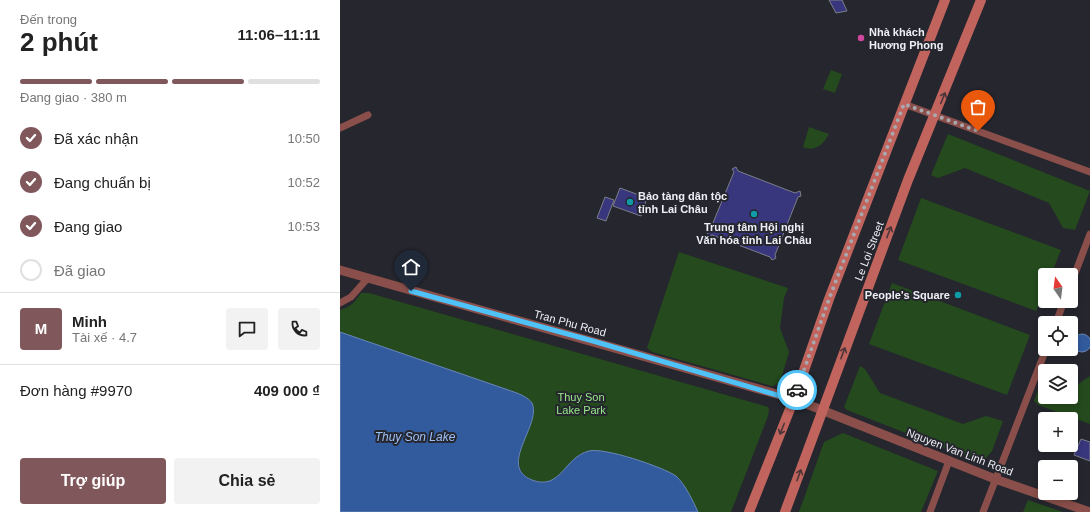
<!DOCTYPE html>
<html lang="vi">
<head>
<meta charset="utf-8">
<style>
  body { margin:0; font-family:Arial,sans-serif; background:#f2f2f2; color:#222; height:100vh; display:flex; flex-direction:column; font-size:15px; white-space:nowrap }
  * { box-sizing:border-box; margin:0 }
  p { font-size:13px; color:#767676 }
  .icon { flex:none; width:22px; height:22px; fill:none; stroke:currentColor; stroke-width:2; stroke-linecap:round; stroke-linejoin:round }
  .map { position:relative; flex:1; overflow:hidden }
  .drawer { display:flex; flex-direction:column; background:#fff; width:340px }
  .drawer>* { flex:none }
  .needle { width:26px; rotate:346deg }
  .fabs { position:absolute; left:698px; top:268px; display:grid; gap:8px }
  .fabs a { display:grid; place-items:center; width:40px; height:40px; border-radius:4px; background:#fff; box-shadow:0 2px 6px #0003; font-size:20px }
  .pin { position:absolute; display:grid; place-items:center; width:34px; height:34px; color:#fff; margin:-41px -17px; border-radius:50% 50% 50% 0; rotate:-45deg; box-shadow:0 0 4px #0007 }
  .pin .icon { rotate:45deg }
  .courier { position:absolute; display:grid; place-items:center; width:40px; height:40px; margin:-20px; border:3px solid #4fc3f7; border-radius:50%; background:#fff; color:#222; box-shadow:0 1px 5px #0007 }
  .headline em { font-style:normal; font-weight:700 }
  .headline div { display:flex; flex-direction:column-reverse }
  .headline { display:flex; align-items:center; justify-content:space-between; height:68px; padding:0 20px }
  h1 { font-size:26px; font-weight:700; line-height:30px }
  .bar { display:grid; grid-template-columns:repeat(4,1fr); gap:6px 4px; align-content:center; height:48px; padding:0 20px }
  .bar i { height:5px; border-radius:3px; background:#e0e0e0 }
  .bar .selected { background:#80585b }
  .bar p { grid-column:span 4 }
  .line { display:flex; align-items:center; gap:10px; padding:0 20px; border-top:1px solid #e0e0e0 }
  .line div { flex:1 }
  .round { display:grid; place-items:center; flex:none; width:42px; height:42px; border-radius:4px; background:#f2f2f2 }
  ol { padding:0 20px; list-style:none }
  li { display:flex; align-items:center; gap:12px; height:44px }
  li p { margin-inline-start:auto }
  li .icon { padding:4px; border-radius:50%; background:#80585b; color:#fff; stroke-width:4 }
  li:last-child { color:#767676 }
  li i { width:22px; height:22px; border:2px solid #e0e0e0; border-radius:50% }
  .button { display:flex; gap:8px; margin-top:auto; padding:8px 20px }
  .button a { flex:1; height:46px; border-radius:4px; background:#80585b; color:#fff; font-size:16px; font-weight:700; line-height:46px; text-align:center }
  .button a+a { background:#f2f2f2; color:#222 }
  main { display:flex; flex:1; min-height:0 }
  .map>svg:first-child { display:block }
</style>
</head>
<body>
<main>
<section class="drawer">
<div class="headline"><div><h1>2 phút</h1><p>Đến trong</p></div><em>11:06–11:11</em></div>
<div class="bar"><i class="selected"></i><i class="selected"></i><i class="selected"></i><i></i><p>Đang giao · 380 m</p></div>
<ol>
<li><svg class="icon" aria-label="check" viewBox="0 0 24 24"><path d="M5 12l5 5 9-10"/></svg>Đã xác nhận<p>10:50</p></li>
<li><svg class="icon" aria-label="check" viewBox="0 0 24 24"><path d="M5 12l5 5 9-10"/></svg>Đang chuẩn bị<p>10:52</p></li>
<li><svg class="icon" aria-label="check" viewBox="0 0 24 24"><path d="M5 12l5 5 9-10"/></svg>Đang giao<p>10:53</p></li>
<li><i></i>Đã giao</li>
</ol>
<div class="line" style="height:72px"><b class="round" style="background:#80585b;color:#fff">M</b><div><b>Minh</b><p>Tài xế · 4.7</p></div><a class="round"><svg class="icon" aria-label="chat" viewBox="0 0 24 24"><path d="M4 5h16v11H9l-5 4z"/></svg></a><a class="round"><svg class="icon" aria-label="phone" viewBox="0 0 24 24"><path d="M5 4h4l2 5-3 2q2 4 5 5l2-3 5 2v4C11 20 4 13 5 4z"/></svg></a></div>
<div class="line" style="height:52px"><div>Đơn hàng #9970</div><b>409 000 ₫</b></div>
<div class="button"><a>Trợ giúp</a><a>Chia sẻ</a></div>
</section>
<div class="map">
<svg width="750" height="512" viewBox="0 0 750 512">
  <rect width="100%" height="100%" fill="#25262e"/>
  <g fill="#244a1d">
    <polygon points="491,70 502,74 495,93 483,89"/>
    <path d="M 469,127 L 489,134 C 483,145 475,152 463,147 Z"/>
    <polygon points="608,134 750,191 735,230 723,228 709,203 625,168 598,178 591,175"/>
    <polygon points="581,198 721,250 711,275 705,275 705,289 696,311 558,260"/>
    <polygon points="339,252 448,288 444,298 440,328 449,352 441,379 438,384 432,386 312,352 307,348"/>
    <polygon points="552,283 690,335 667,395 529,344"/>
    <path d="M 21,293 L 29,293 L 428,407 L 429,410 L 428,416 L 391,512 L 358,512 C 353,501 346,487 338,478 C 328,468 261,448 248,451 C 231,455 227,472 214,480 C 207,484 200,482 193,480 C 164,470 189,432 193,413 L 174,392 L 0,332 L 0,310 C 12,306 14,303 21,293 Z"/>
    <polygon points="520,366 525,369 540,393 623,424 646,416 663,421 652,451 646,458 632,459 507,410 504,407 506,402"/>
    <polygon points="750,376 750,424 698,405 694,401 698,390 705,392 705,397 731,397 731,389"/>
    <polygon points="503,433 598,471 581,512 459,512 484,442"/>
    <polygon points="688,500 723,512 683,512"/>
  </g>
  <g fill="#325b9d" stroke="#6a87b7">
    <path d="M 0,332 L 174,392 C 180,394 189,398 192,403 C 202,425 157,466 192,480 C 221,491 224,457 249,451 C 264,447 323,467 336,476 C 345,484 353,501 358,512 L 0,512 Z"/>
    <circle cx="742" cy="343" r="9"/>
  </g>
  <g fill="#38367d" stroke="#7c7e88">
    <polygon points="489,0 502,0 507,11 496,13"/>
    <polygon points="396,167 398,171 455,193 460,191 461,196 458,197 435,255 436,258 432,260 430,257 372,235 369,236 367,232 370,230 394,172 392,169"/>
    <polygon points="280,188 307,198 301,216 273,206"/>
    <polygon points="265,197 274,200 266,221 257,218"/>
    <polygon points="741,439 750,442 750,461 734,455"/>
  </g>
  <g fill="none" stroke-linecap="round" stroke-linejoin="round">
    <g stroke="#8a4f4a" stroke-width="7">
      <polyline points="564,104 750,172"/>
      <polyline points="0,128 28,115"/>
      <polyline points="731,284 750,234"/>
      <polyline points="0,303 11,297 27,279"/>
      <polyline points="716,323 724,301"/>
      <polyline points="590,512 609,461"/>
      <polyline points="643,512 706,349"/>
    </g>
    <polyline stroke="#8a4f4a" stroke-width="9" points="0,270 454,399 655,479 750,512"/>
    <g stroke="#c1645d" stroke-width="10">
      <polyline points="409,512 454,399 489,299 605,0"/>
      <polyline points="445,512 568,180 641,0"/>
    </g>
  </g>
  <defs><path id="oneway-shaft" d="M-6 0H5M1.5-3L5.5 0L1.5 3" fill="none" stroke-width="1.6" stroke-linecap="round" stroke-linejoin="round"/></defs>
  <g stroke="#4c363a">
    <use href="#oneway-shaft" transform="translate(603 98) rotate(-68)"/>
    <use href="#oneway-shaft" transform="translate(549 232) rotate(-69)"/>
    <use href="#oneway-shaft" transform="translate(503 353) rotate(-70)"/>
    <use href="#oneway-shaft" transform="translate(442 429) rotate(112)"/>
    <use href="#oneway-shaft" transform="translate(459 475) rotate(-70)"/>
  </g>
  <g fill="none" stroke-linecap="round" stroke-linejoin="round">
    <polyline stroke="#a8a9af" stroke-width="4" stroke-dasharray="0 7.2" points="457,390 489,299 564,104 638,131"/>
    <polyline stroke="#4fc3f7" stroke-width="5" points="71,291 253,341 454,400 457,390"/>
  </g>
  <circle fill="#d1479c" stroke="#25262e" stroke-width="1.5" cx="521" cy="38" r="4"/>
  <g fill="#0f9aa8" stroke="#25262e" stroke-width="1.5">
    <circle cx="290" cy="202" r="4"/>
    <circle cx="414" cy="214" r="4"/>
    <circle cx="618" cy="295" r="4"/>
  </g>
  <g text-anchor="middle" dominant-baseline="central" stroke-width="4" stroke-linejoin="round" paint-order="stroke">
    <g font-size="11" font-weight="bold" fill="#eeeff5" stroke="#25262e" text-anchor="start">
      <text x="529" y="32">Nhà khách<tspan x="529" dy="13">Hương Phong</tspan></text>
      <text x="298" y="196">Bảo tàng dân tộc<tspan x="298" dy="13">tỉnh Lai Châu</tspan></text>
      <text x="414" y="227" text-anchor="middle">Trung tâm Hội nghị<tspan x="414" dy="13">Văn hóa tỉnh Lai Châu</tspan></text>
      <text x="610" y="295" text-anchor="end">People's Square</text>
    </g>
    <g font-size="11" fill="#eeeff5" stroke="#25262e">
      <text transform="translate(529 251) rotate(-69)">Le Loi Street</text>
      <text transform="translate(230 323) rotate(15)">Tran Phu Road</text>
      <text transform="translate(620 452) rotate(21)">Nguyen Van Linh Road</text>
    </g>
    <g font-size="11" fill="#9ae98b" stroke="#25262e">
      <text x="241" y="397">Thuy Son<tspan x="241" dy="13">Lake Park</tspan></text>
    </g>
    <g font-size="12" font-style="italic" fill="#9ec1f9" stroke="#25262e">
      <text x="75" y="437">Thuy Son Lake</text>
    </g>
  </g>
</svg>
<div class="fabs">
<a><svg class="needle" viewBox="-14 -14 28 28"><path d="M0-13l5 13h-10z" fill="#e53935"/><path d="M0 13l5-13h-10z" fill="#767676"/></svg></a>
<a><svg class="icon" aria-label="locate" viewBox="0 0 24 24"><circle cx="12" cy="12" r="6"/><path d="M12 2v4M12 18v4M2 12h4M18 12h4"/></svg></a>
<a><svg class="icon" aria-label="layers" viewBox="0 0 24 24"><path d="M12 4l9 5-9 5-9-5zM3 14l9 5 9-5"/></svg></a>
<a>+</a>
<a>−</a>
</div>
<div class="pin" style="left:638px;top:131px;background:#ea580c"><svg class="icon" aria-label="bag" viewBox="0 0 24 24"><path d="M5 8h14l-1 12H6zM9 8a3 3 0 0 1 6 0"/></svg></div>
<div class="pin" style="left:71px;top:291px;background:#1f2937"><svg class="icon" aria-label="home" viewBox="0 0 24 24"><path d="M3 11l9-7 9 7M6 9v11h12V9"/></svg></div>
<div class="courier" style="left:457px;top:390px"><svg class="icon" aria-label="car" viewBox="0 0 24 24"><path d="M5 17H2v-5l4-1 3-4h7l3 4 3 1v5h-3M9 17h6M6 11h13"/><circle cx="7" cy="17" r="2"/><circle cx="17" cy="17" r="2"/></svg></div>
</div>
</main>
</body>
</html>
